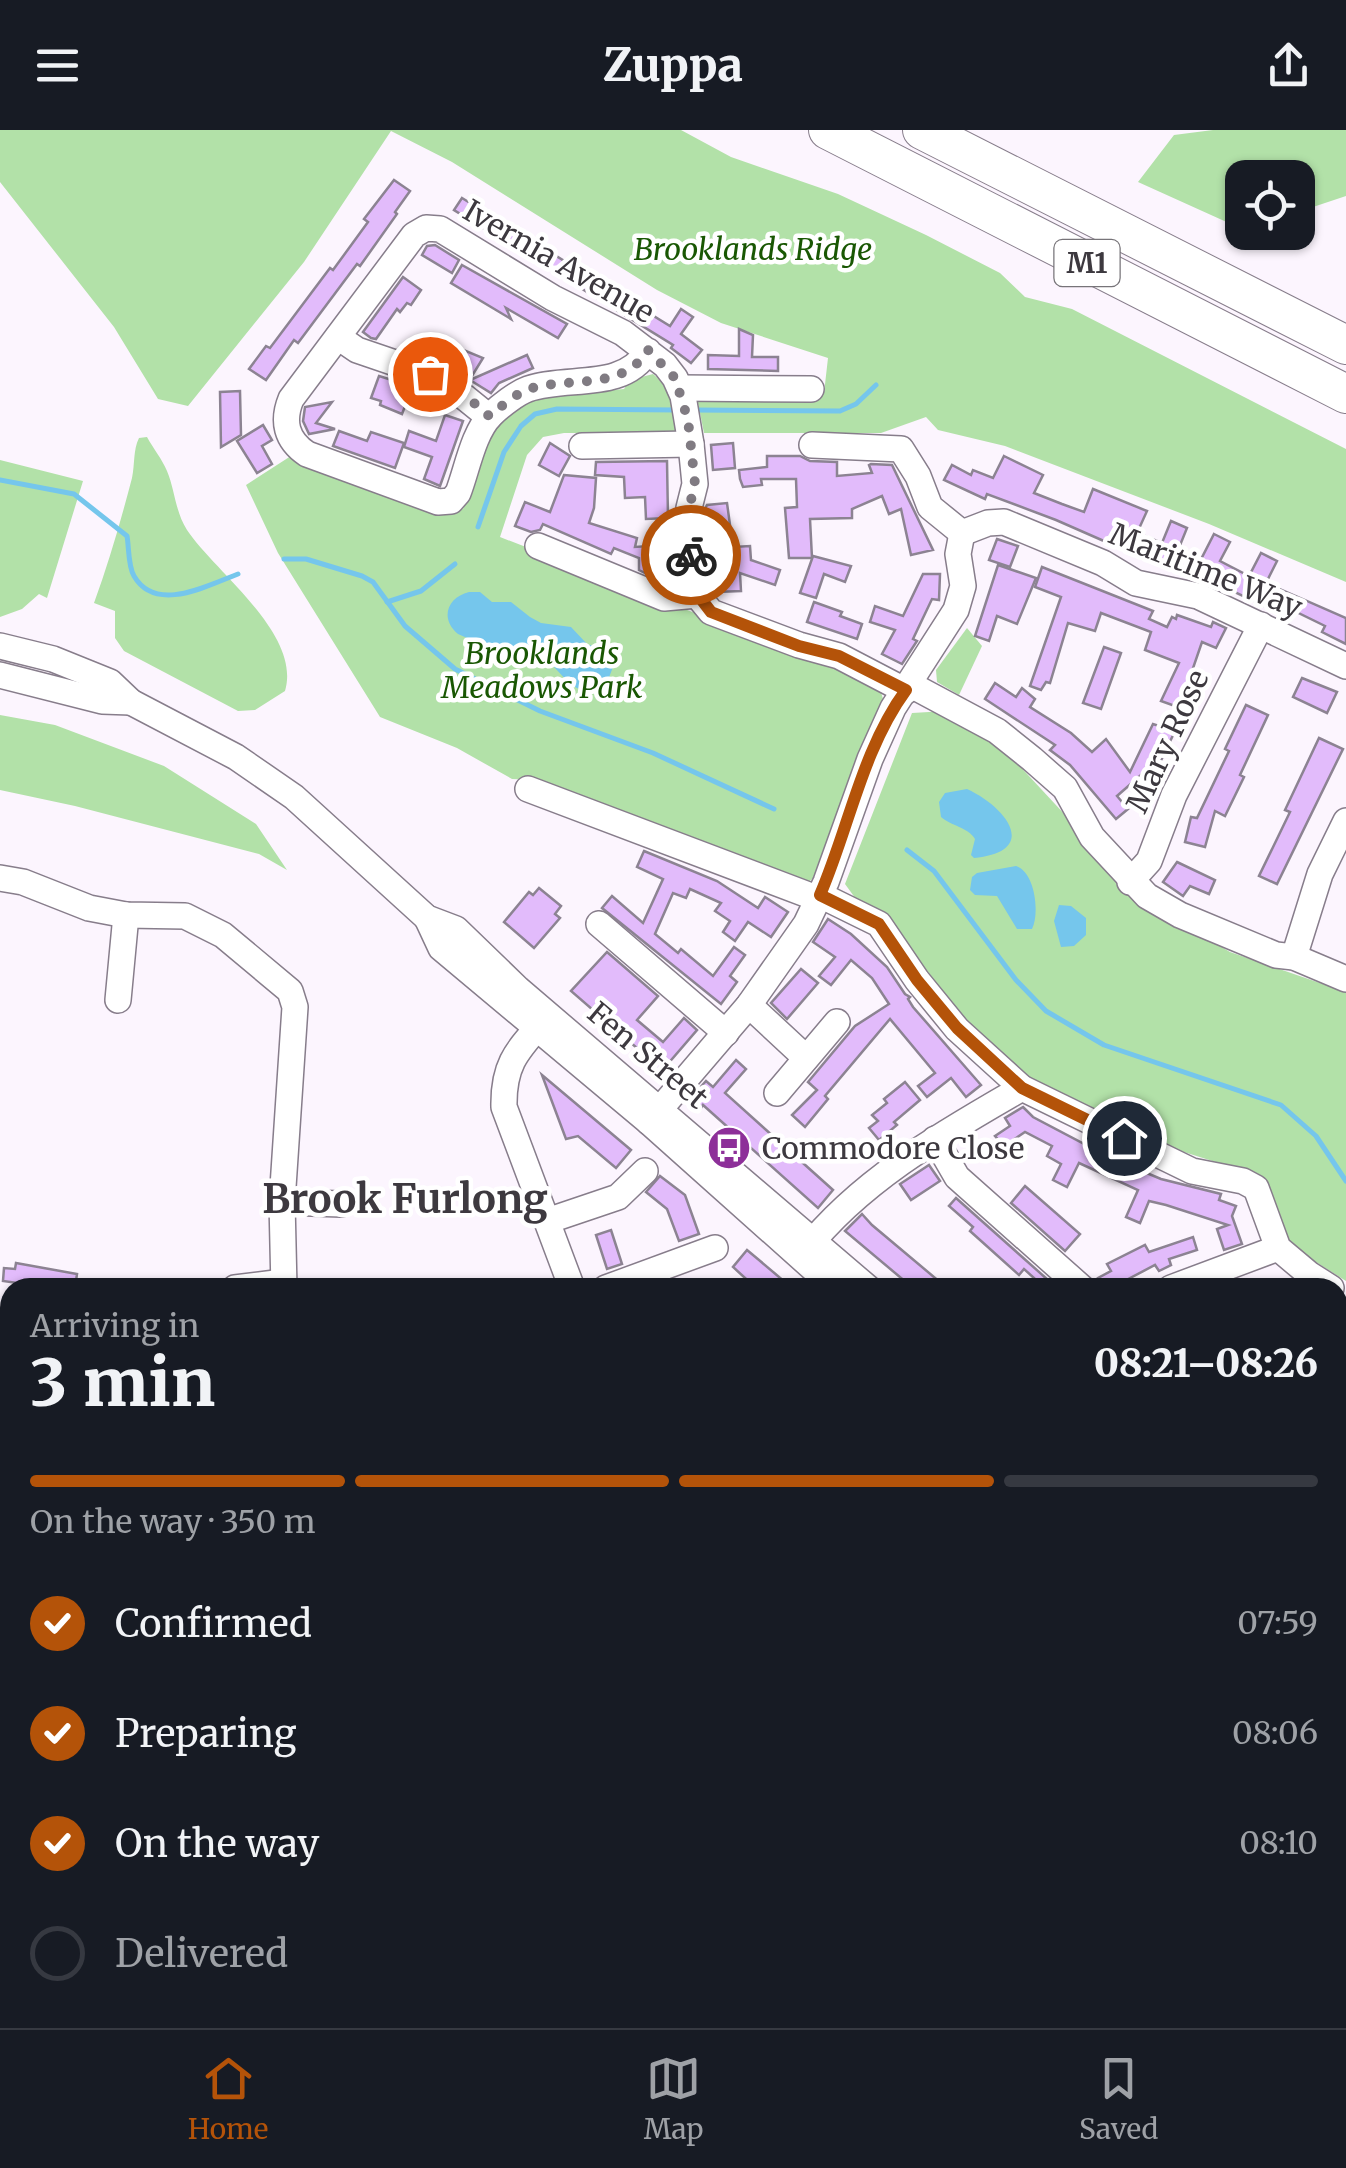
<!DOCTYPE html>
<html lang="en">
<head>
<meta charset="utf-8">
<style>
  body { margin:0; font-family:Merriweather,serif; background:#20242c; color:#f1f3f6; height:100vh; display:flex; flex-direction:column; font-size:38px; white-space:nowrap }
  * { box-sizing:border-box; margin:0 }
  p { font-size:32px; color:#9ea1a6 }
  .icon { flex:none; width:55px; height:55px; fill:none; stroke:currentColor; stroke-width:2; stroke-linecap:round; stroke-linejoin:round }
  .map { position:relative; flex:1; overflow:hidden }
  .panel { position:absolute; left:0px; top:1148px; width:1348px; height:752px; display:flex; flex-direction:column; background:#171b24; border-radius:30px 30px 0 0; box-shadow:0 2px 8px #0004 }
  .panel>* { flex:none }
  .fabs { position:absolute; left:1225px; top:30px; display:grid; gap:20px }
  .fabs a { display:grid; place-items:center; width:90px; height:90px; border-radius:20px; background:#171b24; box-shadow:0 2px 8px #0004; font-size:50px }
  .pin { position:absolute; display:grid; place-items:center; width:85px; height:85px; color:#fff; margin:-42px; border:5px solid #fff; border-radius:50%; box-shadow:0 2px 10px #0007 }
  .courier { position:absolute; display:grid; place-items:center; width:100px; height:100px; margin:-50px; border:8px solid #b45309; border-radius:50%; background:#fff; color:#222; box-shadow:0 2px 12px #0007 }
  .overview em { font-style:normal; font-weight:800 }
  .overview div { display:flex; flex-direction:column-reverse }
  .overview { display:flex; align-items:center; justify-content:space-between; height:170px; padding:0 30px }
  h1 { font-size:65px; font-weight:800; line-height:75px }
  .bar { display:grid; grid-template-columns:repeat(4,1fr); gap:15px 10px; align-content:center; height:120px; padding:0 30px }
  .bar i { height:12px; border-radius:8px; background:#363941 }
  .bar .on { background:#b45309 }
  .bar p { grid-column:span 4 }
  ol { padding:0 30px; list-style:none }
  li { display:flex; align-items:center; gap:30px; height:110px }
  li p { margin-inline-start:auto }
  li .icon { padding:10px; border-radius:50%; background:#b45309; color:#fff; stroke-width:4 }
  li:last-child { color:#9ea1a6 }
  li i { width:55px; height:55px; border:5px solid #363941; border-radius:50% }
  header { display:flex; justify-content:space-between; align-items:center; height:130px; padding:0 30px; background:#171b24; font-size:45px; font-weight:800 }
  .menu { display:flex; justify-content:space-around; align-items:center; height:140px; border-top:2px solid #363941; background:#171b24; font-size:28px; color:#9ea1a6 }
  .menu a { display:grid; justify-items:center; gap:5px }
  .menu .on { color:#b45309 }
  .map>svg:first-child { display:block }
</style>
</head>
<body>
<header><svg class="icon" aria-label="menu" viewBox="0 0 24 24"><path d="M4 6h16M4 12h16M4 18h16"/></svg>Zuppa<svg class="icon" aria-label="share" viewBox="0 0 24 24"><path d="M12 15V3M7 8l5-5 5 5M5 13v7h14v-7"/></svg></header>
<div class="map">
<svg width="1346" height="1898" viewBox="0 0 1346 1898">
  <rect width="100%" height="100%" fill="#fcf5fe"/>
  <g fill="#b2e1a8">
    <polygon points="0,0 681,0 731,27 838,64 926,105 1000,143 1025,167 1072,179 1346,319 1346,452 1209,394 1005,316 938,300 926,287 881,303 704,303 696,263 824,263 828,228 721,193 657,160 452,32 391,1 304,132 188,276 158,269 114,197 0,52"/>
    <polygon points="1213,0 1346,0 1346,66 1298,82 1298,48 1242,48 1242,99 1138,52 1174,5"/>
    <path d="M 653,244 C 671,258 674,281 677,303 L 564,303 L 543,307 L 527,325 L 500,407 L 879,555 L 885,576 L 823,740 L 805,755 L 540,650 L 512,649 L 457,618 L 380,587 L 278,423 L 246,355 L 294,324 L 437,385 L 463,379 L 495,288 L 523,269 L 624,259 L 630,250 Z"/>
    <path d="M 147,307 C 153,318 162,329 167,341 C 175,360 175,381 187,400 C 214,441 302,504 285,561 L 255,580 L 238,581 L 124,521 L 115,508 L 115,481 L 94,473 C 109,432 121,390 132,348 C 135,334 133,320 139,308 Z"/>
    <polygon points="0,330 83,351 47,468 39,464 22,479 0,487"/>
    <polygon points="967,498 982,516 959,565 937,552 936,540"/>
    <polygon points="946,581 1003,618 1068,688 1120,757 1230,822 1346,862 1346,1151 1289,1115 1260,1046 1168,1017 1032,949 963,889 894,796 861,776 845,754 912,583"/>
    <polygon points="0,585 55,595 164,636 256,694 287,740 259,724 75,676 0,660"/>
    <polygon points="10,1348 10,1836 0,1831 0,1355"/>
    <polygon points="32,1890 684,1890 681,1898 35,1898"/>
  </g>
  <g fill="#75c6ec">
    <path d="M 469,462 L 480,462 L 492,472 L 511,472 L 530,487 L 541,493 L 571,497 L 588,515 L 604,517 L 613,523 L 613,537 L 603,563 L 583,561 L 571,555 L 554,537 L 519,531 L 458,504 C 439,488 448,467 469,462 Z"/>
    <path d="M 967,659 C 1006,677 1041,721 974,728 L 971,725 L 975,709 C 968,697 951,696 941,687 L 939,672 L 945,663 Z"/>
    <path d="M 1016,736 C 1035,742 1040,783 1032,799 L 1017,799 L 997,766 L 975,765 L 970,760 L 972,747 L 977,743 Z"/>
    <polygon points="1059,775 1071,776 1086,788 1086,805 1074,816 1061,817 1054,791"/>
  </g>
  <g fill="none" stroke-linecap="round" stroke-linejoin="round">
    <g stroke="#75c6ec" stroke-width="5">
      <polyline points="693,280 840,281 856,274 876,255"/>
      <path d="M 0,350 L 74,364 L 127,406 C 129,417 128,436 134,446 C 156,484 208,455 238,444"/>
      <polyline points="478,397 504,322 521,296 535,284 557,279 677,280"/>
      <polyline points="284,429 306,429 362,446 373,452 405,496 455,539 540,581 653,623 774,679"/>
      <polyline points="387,472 421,461 455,434"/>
      <polyline points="907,720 934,741 1016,850 1046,881 1104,915 1281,975 1316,1006 1346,1051"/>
      <polyline points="0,1565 10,1573"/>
      <polyline points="146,1890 148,1898"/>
    </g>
  </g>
  <g fill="#e2bbfb" stroke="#8c8392" stroke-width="2.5">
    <polygon points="394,50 410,61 395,82 397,84 360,136 357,134 298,213 294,210 266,250 249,239 266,216 270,218 330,138 333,140 368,92 364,89"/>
    <polygon points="462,68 670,196 681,179 693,187 681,204 702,220 691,233 671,218 673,215 454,80"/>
    <polygon points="435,115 459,130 452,143 422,125 427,116"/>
    <polygon points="462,135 567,194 558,208 506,178 511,189 451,153"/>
    <polygon points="403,147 421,160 411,175 407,173 400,182 397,179 376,209 371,208 363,202"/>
    <polygon points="739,199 753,205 752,227 778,227 778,241 708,239 708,225 739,226"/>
    <polygon points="432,207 483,228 472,246 424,225"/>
    <polygon points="527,225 533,238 499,253 491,263 470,250"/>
    <polygon points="379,246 434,263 430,279 407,271 402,284 380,275 381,271 371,268"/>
    <polygon points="240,261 241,305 221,317 220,262"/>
    <polygon points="332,272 316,293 335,299 309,304 303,291 305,277"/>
    <polygon points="445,285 463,291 440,356 424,349 432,327 404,317 409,301 436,311"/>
    <polygon points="263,295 272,310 262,316 272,334 257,343 237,311"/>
    <polygon points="339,301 367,311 371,302 404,313 395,338 333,316"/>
    <polygon points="550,313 570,326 559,346 539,335"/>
    <polygon points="733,313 735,338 713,340 711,315"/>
    <polygon points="767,326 800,326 810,331 837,332 837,346 872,343 869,335 871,334 892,335 933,420 911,425 901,379 889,384 882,366 852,379 852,388 810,389 812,428 789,428 785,378 797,377 796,349 761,349 762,355 743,357 740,349 739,340 767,337"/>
    <polygon points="1004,326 1043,345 1034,363 1062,374 1084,382 1093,359 1147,381 1137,403 1162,413 1171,391 1187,398 1170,440 1056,390 987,364 985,369 944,350 952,335 971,345 973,340 993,348"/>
    <polygon points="667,331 668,388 646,389 645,367 625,368 624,347 595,345 596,332"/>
    <polygon points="564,345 596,348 594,378 589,393 637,408 635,417 664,415 665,441 645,443 639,440 639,428 614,418 611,424 543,394 540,400 531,402 515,396 525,372 550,382"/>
    <polygon points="727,373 733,417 750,416 751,430 780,440 775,455 740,443 741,461 716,462 713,417 705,379 707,375"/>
    <polygon points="1214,404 1230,412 1220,431 1249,446 1261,423 1277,431 1266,453 1346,488 1346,514 1322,502 1325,496 1282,475 1279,483 1194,443"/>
    <polygon points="997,409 1018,416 1010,437 989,430"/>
    <polygon points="813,426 851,436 845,452 824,444 816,468 800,463"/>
    <polygon points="998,435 1036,448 1017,494 997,486 989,511 975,506"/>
    <polygon points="1042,437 1153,481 1149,489 1167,497 1172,487 1176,489 1177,485 1211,497 1213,492 1226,498 1216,518 1202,512 1192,541 1202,545 1186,580 1161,571 1179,533 1145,520 1151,502 1101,483 1095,501 1068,493 1050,553 1046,552 1041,560 1030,556 1061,467 1035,457"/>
    <polygon points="923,444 940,444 939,470 932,469 913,509 917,511 902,534 882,524 895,500 870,492 875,476 903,486"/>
    <polygon points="814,472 842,482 840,486 862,494 857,509 807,492"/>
    <polygon points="1104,517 1121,523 1101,579 1083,573"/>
    <polygon points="1302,548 1337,562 1327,583 1293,567"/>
    <polygon points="995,553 1016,567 1022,558 1035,569 1030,577 1071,603 1092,622 1106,609 1130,642 1153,594 1175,601 1156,641 1149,638 1117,666 1128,679 1116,689 1070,635 1050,620 1055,615 985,569"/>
    <polygon points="1246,575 1268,585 1240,645 1244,647 1225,686 1215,681 1205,717 1185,712 1191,687 1197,688 1229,621 1225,619"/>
    <polygon points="1319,608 1343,619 1277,754 1259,746 1290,682 1285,680"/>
    <polygon points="644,721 717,751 758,778 765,767 788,782 771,807 748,792 735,811 723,802 730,791 715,781 721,773 690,759 686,768 673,763 655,804 678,823 681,819 713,846 734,817 745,825 730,846 737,852 721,874 602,778 612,766 643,793 663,749 637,737"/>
    <polygon points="1177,732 1215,750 1209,764 1190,756 1183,766 1163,752"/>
    <polygon points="539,758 561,776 555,784 560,788 534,818 504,792 529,762 533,765"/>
    <polygon points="828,789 851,804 887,837 905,864 910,867 908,869 913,877 981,955 966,967 951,948 927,967 918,956 935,943 890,889 825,966 828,969 805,997 792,985 817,960 808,952 855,896 889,874 872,848 851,830 831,855 819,846 835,827 813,812"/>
    <polygon points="607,822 658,866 637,890 663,912 684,888 697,900 660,943 643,928 645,925 571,861"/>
    <polygon points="801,839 818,853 787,889 771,873"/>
    <polygon points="736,930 746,939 725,963 833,1060 818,1078 703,975 701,978 690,969 706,951 713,957"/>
    <polygon points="542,945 631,1020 616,1038 578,1006 566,1009"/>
    <polygon points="905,952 920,970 894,992 897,995 879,1010 869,998 878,991 872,985 887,973 884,969"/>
    <polygon points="1023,977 1033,987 1111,1028 1161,1049 1221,1064 1219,1070 1236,1076 1232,1086 1242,1114 1224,1120 1217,1099 1228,1095 1166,1075 1149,1071 1140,1093 1126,1087 1138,1060 1079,1033 1067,1057 1053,1050 1061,1034 1047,1026 1052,1016 1025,1002 1004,1016 995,1006 1010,996 1005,988"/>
    <polygon points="929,1035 940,1051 911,1070 900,1054"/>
    <polygon points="660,1046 685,1065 699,1104 679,1111 667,1079 646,1062"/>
    <polygon points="1025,1056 1080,1104 1065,1121 1011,1073"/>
    <polygon points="956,1068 1057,1158 1045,1158 1024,1139 1019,1145 970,1101 973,1097 949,1076"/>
    <polygon points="862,1084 872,1095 947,1158 913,1158 845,1101"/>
    <polygon points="611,1100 622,1134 607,1139 596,1105"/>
    <polygon points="1193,1107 1197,1120 1169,1129 1171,1135 1159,1141 1155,1135 1111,1158 1103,1158 1098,1148 1111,1141 1107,1134 1145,1115 1149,1122"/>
    <polygon points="747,1120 759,1130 792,1158 756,1158 733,1137"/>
    <polygon points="16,1133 77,1144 75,1158 53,1154 53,1158 25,1158 25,1154 3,1151 4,1138 15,1139"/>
  </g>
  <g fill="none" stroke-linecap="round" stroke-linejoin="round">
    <g stroke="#877d8b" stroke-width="28">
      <g id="minor">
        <polyline points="338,207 357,220 442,249 489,287"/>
        <path d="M 648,221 C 622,262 569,245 528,259 C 517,263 500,276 491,285 C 473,303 467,340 458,363 L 451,371 L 438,372 L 307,324 C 286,310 282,291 291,269 L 414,105 L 426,98 L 440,99 L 553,168 L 623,203 L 665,235 L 675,248 L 683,266 L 691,314 L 695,354 L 689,378 L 692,451 L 697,465 L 711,482 L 799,515 L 839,526 L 906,561"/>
        <polyline points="680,258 811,259"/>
        <polyline points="812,315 901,319 918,346 930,377 962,403"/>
        <polyline points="582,316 691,314"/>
        <polyline points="962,403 988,393 1004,392 1103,433 1136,453 1198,466 1346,536"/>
        <polyline points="538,416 664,468 697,465"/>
        <polyline points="0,516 53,529 110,552 131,572 236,627 294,667 427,788 456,799 518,859 868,1158"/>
        <polyline points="0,545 102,571 131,572"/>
        <polyline points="911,555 997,601 1032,629 1065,658 1092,707 1147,766 1180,785 1276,825 1294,827 1346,849"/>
        <polyline points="528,659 819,769"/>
        <polyline points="0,748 23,752 89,778 126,785 185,786 223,805 290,861 295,877 282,1072 284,1158"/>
        <polyline points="1130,752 1149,731 1174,665 1261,495"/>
        <polyline points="820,765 879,794 917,850 957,899 1022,958 1192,1041 1243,1051 1256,1058 1278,1118 1309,1144 1331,1158"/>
        <polyline points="427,788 441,818 649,992 835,1158"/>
        <polyline points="599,794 726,903"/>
        <polyline points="1294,827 1320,744 1346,691"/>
        <polyline points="118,870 126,785"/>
        <polyline points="749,875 806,928"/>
        <path d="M 545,889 C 518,920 503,933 504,977 L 572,1158"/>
        <polyline points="777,963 837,892"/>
        <polyline points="649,992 749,875 806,794 826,752 870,629 893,578 956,480 963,456 958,424 962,403"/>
        <polyline points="935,1009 957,1047 1082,1158"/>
        <polyline points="282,1072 341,1074"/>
        <polyline points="547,1091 618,1067 645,1041"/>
        <path d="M 804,1122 C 860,1050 944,1003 1022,958"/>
        <polyline points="235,1158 283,1152"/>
        <polyline points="606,1158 715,1118"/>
        <polyline points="1171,1158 1278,1118"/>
        <polyline points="1338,1314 1346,1318"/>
        <polyline points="1338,1502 1346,1506"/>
        <polyline points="1338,1525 1346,1529"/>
        <polyline points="1338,1638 1346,1603"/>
        <polyline points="1338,1661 1346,1663"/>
        <polyline points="0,1839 6,1840 10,1849"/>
        <polyline points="27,1890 31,1898"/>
        <polyline points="727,1890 735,1898"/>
        <polyline points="1159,1890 1172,1898"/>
        <polyline points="693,1898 696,1890"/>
        <polyline points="1221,1898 1226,1890"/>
      </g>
    </g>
    <g stroke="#877d8b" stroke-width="40">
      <g id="highway">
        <polyline points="828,0 1346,264"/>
        <polyline points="922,0 1346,215"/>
      </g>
    </g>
    <use href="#minor" stroke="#fff" stroke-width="25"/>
    <use href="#highway" stroke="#fff" stroke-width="38"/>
  </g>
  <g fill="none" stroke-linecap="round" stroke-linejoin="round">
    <path stroke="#807b82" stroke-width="10" stroke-dasharray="0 18" d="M 430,244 L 452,254 L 489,286 C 501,277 515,264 529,259 C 569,246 623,262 648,220 L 675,248 L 688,290 L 695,354 L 689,378 L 691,425"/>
    <path stroke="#b45309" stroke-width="12" d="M 691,425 L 692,451 L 698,465 L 711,482 L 799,516 L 839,526 L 906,560 C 862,620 849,698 820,765 L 879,794 L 917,850 L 957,898 L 1022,958 L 1124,1008"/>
  </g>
  <defs>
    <g id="bus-disc" transform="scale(2.25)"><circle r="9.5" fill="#8d2f99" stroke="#fff"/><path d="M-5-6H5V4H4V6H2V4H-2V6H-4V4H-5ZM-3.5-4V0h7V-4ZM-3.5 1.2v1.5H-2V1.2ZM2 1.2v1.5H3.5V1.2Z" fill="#fff"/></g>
  </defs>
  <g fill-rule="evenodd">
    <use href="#bus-disc" x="729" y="1018"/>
  </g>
  <g text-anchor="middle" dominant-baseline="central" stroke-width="9" stroke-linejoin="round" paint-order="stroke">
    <rect fill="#fff" stroke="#777479" stroke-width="2.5" x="1054.5" y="110" width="65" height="46" rx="8"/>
    <g font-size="28" font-weight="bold" fill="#3d393f">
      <text x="1087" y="133">M1</text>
    </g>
    <g font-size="30" font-style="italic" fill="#195703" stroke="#fff">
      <text x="753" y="119">Brooklands Ridge</text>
      <text x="542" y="523">Brooklands<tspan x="542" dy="34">Meadows Park</tspan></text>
    </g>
    <g font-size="30" fill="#3d393f" stroke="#fff">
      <text transform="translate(559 131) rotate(30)">Ivernia Avenue</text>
      <text transform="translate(1206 440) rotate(22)">Maritime Way</text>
      <text transform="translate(1167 611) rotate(-65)">Mary Rose</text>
      <text transform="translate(648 925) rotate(40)">Fen Street</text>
    </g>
    <g font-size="30" fill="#3d393f" stroke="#fff" text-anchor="start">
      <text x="762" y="1018">Commodore Close</text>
    </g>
    <g font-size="40" font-weight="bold" fill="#3d393f" stroke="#fff">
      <text x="405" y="1069">Brook Furlong</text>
    </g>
  </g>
</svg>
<div class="fabs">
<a><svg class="icon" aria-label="locate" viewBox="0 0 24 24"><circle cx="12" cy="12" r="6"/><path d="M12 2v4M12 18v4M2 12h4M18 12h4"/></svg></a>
</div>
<div class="pin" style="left:430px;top:244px;background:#ea580c"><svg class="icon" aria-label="bag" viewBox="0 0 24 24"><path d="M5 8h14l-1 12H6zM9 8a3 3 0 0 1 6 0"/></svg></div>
<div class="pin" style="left:1124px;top:1008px;background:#1f2937"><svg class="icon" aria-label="home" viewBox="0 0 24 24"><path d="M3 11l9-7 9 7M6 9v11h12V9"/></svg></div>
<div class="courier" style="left:691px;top:425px"><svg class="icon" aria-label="bike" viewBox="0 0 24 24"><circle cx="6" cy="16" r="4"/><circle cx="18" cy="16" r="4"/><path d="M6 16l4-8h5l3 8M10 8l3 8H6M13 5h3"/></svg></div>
<section class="panel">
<div class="overview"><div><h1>3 min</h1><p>Arriving in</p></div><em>08:21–08:26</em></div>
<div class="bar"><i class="on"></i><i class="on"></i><i class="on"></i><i></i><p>On the way · 350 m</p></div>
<ol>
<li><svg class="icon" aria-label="check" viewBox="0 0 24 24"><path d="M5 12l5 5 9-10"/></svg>Confirmed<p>07:59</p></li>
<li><svg class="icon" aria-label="check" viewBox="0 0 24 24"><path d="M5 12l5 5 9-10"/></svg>Preparing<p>08:06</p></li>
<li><svg class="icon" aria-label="check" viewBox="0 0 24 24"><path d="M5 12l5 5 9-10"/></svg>On the way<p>08:10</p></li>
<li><i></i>Delivered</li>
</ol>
</section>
</div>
<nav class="menu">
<a class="on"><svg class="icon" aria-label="home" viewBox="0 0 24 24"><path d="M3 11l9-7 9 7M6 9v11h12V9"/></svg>Home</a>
<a><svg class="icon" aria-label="map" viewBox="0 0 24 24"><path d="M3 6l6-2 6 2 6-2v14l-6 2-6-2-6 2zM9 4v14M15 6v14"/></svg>Map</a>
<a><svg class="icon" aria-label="saved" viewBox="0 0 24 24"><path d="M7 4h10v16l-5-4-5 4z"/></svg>Saved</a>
</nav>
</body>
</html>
